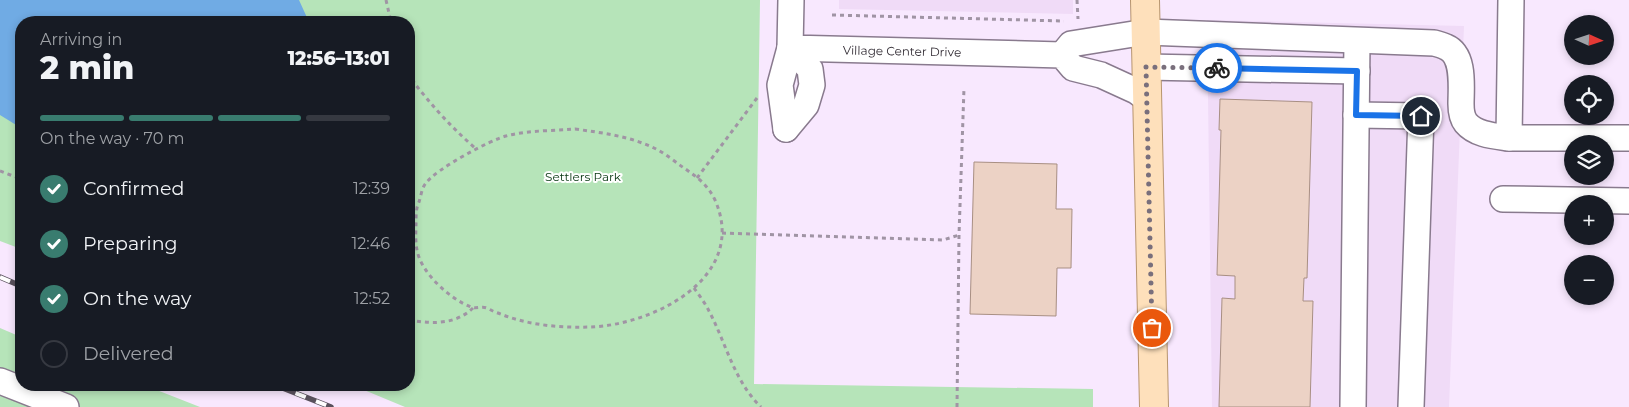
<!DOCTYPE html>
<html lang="en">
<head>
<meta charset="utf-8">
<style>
  body { margin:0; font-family:Montserrat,sans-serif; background:#242831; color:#f1f3f6; height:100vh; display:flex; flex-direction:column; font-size:19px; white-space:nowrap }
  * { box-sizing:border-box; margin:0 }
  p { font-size:16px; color:#9ea1a6 }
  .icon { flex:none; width:28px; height:28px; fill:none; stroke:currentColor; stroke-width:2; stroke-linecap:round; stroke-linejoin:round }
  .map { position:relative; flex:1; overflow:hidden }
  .panel { position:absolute; left:15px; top:16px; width:400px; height:375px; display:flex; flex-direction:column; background:#171b24; border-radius:20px; box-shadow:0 2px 8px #0003 }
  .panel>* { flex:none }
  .needle { width:32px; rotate:93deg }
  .fabs { position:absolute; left:1564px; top:15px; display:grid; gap:10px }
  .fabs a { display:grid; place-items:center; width:50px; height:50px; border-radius:50%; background:#171b24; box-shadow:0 2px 8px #0003; font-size:25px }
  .pin { position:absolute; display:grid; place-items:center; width:42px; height:42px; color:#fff; margin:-21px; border:2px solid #fff; border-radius:50%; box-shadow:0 1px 5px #0007 }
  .courier { position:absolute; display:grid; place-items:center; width:50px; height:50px; margin:-25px; border:4px solid #1a73e8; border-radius:50%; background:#fff; color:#222; box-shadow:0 1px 6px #0007 }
  .head em { font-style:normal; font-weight:800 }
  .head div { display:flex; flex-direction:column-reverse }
  .head { display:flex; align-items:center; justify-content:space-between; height:85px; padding:0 25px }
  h1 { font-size:32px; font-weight:800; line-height:38px }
  .bar { display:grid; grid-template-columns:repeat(4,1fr); gap:8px 5px; align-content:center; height:60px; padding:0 25px }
  .bar i { height:6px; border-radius:4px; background:#363941 }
  .bar .current { background:#397c6f }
  .bar p { grid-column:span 4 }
  ol { padding:0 25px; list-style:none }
  li { display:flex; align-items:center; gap:15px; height:55px }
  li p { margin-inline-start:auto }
  li .icon { padding:5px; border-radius:50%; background:#397c6f; color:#fff; stroke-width:4 }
  li:last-child { color:#9ea1a6 }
  li i { width:28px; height:28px; border:2px solid #363941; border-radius:50% }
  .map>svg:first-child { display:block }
</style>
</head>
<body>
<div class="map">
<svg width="1629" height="407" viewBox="0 0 1629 407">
  <rect width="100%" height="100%" fill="#f8e8fe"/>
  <g fill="#f0dbf7">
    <polygon points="839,0 1073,0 1073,14 839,9"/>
    <polygon points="1207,20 1464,26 1449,407 1212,407"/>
  </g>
  <g fill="#b6e4b9">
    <polygon points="0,0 760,0 754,384 1093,389 1093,407 405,407 352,385 409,385 409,22 21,22 21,249 0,241"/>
    <polygon points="0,328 21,337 21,385 144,385 200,407 0,407"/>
  </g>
  <polygon fill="#70abe4" points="0,0 299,0 309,22 21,22 21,128 0,115"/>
  <g fill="#ecd2c5" stroke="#a88f83">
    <polygon points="1220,99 1312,102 1307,278 1304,278 1303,301 1313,301 1310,407 1219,407 1222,298 1235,299 1235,276 1217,275 1221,130 1219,130"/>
    <polygon points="974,162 1057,164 1056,209 1072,209 1071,268 1057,268 1056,316 970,314"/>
  </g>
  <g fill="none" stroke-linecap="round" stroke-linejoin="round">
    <g stroke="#897a8e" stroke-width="28">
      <g id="minor">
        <polyline points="791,0 790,48 1062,55 1073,68 1101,75 1136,91 1147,99"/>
        <path d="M 1062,55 L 1071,44 L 1146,32 L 1434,43 C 1438,44 1442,45 1446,47 C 1465,55 1461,87 1461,104 C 1461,110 1462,118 1466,123 C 1476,135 1495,136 1509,138 L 1629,138"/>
        <polyline points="1146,67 1357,71"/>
        <polyline points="1356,115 1421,116 1411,407"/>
        <polyline points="786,129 806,105 812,85 810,69 790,48"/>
        <polyline points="786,129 780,85 790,48"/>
        <polyline points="1509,138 1511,0"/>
        <polyline points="1503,199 1629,201"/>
        <polyline points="0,381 66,407"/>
        <polyline points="1353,407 1357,41"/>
      </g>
    </g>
    <g stroke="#b7956f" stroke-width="30">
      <polyline id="major" points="1145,0 1154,407"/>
    </g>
    <g stroke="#a094a4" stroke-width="3" stroke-dasharray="4 4" stroke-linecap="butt">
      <polyline points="386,0 391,22"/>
      <polyline points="1077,0 1078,19"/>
      <polyline points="832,15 1064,21"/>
      <path d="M 409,72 C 412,81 418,88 424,95 C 440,115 457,132 476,149"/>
      <path d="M 575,129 C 603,133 629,136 654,148 C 665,153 675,162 684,168 C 697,177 708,185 715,200 C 749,277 654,325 590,327 C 559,328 527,325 498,313 C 494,312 491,310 487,308 C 482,306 476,309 471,307 C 450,299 421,273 417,250 C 415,241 416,230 416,222 C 416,215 416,208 419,202 C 421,196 422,187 426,183 C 436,169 490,140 506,136 C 528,130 553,131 575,129 Z"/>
      <polyline points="0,171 21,179"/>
      <polyline points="697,178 757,98"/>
      <polyline points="722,233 943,240 959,235"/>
      <path d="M 694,288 C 699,295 705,303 709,311 C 726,343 734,381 761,407"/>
      <path d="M 409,320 C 432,324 455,325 473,308"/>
      <polyline points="957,407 959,235 964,88"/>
    </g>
    <use href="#minor" stroke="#fff" stroke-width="25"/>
    <use href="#major" stroke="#fee0bb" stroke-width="28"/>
    <g stroke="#59515c" stroke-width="5.5">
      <g id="rail">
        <polyline points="0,277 21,286"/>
        <polyline points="275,385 331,407"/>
      </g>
    </g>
    <use href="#rail" stroke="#fff" stroke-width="4" stroke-dasharray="11" stroke-linecap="butt"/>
  </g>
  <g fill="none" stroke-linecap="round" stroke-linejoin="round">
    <polyline stroke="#796f7c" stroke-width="5" stroke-dasharray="0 9" points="1152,328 1146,67 1217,68"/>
    <polyline stroke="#1a73e8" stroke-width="6" points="1217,68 1357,71 1356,115 1421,116"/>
  </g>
  <g text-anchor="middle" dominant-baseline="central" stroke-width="4" stroke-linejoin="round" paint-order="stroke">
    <g font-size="12" fill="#342e36" stroke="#fff">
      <text transform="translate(902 51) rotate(1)">Village Center Drive</text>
    </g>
    <g font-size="12" fill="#063510" stroke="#fff">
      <text x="583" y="176">Settlers Park</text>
    </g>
  </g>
</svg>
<div class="fabs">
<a><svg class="needle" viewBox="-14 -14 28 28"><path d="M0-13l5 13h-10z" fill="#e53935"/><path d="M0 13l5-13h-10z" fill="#9ea1a6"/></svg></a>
<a><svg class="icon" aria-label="locate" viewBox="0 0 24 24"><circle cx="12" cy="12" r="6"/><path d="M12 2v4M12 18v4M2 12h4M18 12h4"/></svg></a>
<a><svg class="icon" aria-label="layers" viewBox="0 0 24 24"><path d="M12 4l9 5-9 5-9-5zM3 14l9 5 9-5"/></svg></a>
<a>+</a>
<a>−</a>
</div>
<div class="pin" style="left:1152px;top:328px;background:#ea580c"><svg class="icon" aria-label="bag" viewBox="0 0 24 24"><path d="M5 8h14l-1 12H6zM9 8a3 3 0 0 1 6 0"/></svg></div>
<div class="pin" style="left:1421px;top:116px;background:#1f2937"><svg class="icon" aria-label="home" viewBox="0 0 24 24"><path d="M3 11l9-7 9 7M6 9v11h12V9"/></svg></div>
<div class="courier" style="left:1217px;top:68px"><svg class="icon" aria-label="bike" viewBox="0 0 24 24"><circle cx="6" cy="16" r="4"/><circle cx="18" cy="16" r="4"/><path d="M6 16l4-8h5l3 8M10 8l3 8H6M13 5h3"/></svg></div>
<section class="panel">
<div class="head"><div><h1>2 min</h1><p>Arriving in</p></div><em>12:56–13:01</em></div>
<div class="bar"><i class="current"></i><i class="current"></i><i class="current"></i><i></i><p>On the way · 70 m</p></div>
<ol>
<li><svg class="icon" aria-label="check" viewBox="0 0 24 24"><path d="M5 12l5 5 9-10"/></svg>Confirmed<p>12:39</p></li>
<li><svg class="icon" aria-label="check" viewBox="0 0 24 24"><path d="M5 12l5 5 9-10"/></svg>Preparing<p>12:46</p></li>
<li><svg class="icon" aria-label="check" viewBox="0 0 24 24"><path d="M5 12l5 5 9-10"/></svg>On the way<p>12:52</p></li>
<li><i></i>Delivered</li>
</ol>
</section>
</div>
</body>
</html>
